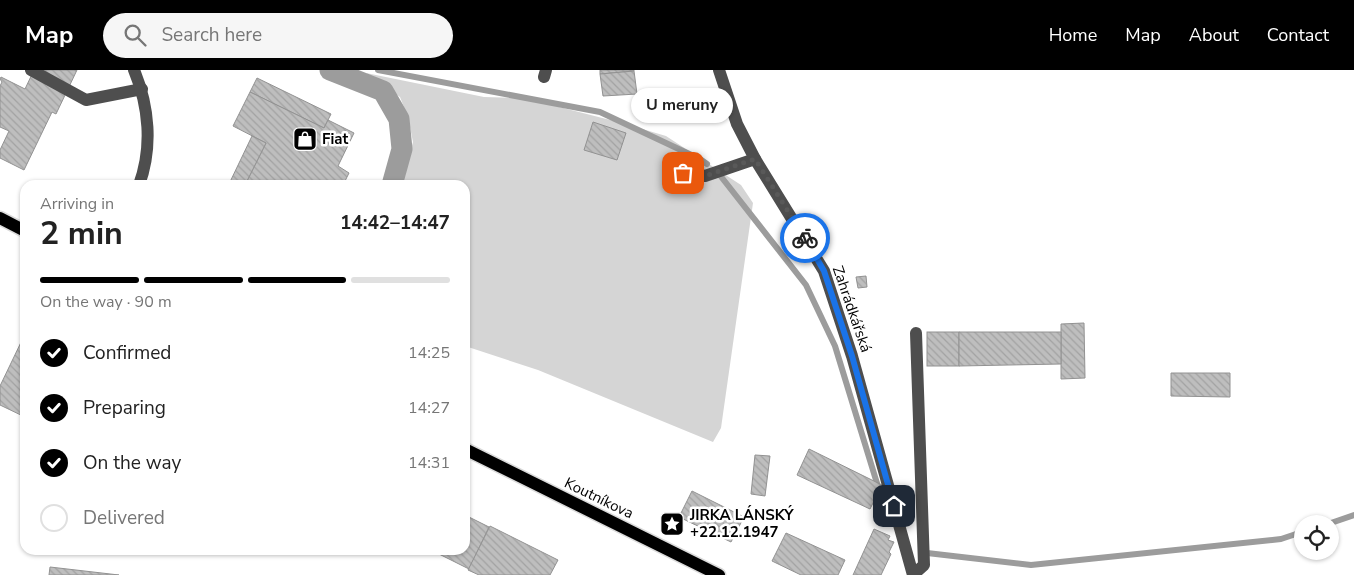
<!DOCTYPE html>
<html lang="en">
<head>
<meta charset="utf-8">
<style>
  body { margin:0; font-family:"Nunito Sans",sans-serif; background:#f6f6f6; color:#222; height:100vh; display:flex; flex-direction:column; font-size:19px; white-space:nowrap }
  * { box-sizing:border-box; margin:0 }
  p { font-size:16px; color:#767676 }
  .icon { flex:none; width:28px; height:28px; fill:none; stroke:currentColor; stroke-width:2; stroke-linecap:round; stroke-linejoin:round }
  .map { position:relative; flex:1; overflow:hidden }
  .details { position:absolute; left:20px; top:110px; width:450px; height:375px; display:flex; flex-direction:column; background:#fff; border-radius:15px; box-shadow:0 1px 4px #0004 }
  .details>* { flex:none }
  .controls { position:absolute; left:1294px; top:445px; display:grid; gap:10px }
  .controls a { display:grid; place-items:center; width:45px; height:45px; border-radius:50%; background:#fff; box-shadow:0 1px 4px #0004; font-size:25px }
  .pin { position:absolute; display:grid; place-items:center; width:42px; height:42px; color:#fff; margin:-21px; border-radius:10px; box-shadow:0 2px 8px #0006 }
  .courier { position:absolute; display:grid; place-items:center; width:50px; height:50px; margin:-25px; border:4px solid #1a73e8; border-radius:50%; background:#fff; color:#222; box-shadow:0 1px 6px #0007 }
  .bubble { position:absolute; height:35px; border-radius:18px; background:#fff; box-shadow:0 1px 4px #0004; font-size:16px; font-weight:700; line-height:35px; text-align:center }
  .overview em { font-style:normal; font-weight:700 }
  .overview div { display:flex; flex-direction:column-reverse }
  .overview { display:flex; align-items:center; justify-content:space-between; height:85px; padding:0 20px }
  h1 { font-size:32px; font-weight:700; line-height:38px }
  .bar { display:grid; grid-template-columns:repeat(4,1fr); gap:8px 5px; align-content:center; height:60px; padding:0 20px }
  .bar i { height:6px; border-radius:4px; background:#e0e0e0 }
  .bar .selected { background:#000 }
  .bar p { grid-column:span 4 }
  ol { padding:0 20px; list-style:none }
  li { display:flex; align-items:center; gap:15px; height:55px }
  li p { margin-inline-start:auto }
  li .icon { padding:5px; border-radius:50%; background:#000; color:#fff; stroke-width:4 }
  li:last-child { color:#767676 }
  li i { width:28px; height:28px; border:2px solid #e0e0e0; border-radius:50% }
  header { display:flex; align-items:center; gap:30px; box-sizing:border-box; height:70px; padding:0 25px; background:#000; color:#fff }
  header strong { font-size:24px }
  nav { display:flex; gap:28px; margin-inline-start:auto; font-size:18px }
  .search { width:350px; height:45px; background:#f6f6f6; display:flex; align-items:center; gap:12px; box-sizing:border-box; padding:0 18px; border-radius:28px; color:#767676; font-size:19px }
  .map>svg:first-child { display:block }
</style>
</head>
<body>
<header>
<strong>Map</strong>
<div class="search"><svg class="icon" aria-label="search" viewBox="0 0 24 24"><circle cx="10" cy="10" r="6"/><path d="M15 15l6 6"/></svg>Search here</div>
<nav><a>Home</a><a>Map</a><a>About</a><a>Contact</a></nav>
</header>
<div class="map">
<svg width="1354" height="505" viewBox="0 0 1354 505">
  <defs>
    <pattern id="building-back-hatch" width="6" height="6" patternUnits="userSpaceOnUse" patternTransform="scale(1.25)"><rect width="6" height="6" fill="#bebebe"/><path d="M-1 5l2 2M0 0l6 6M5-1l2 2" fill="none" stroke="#a2a2a2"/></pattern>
  </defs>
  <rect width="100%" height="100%" fill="#fff"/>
  <polygon fill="#d5d5d5" points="366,3 484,27 524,28 622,53 666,66 741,115 753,133 721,358 713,372 538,300 465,276 465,115 401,115 413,72 408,47 400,27"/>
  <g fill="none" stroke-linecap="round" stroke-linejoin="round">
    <g stroke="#9c9c9c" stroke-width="6">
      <polyline points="378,0 600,42 700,89 707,94"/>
      <polyline points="719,104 806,215 835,276 887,446"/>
      <polyline points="1328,454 1354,445"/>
      <polyline points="927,483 1031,495 1281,469 1302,462"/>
    </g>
    <polyline stroke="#9c9c9c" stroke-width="21" points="330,0 383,21 399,49 402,79 392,115"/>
  </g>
  <g fill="url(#building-back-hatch)" stroke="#929292">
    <polygon points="34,0 77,0 56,44 52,42 24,100 0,88 0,80 9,61 0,57 0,16 2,12 0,9 1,7 25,19"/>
    <polygon points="600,0 634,0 634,1 600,4"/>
    <polygon points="634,1 637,24 603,26 600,4"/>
    <polygon points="257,8 331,44 324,58 250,22"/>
    <polygon points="250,22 324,58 328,50 354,63 338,96 349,103 343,115 245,115 266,73 233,56"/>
    <polygon points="593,52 626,63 617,90 584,80"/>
    <polygon points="252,66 266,73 245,115 230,115 229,114"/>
    <polygon points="866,206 867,217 858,218 856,207"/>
    <polygon points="1084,253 1085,308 1061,309 1061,254"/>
    <rect x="927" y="262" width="32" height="34"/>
    <polygon points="959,262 1061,262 1061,294 959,296"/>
    <polygon points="24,266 25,267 25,347 0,335 0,316"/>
    <polygon points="1171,303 1230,303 1230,327 1171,326"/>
    <polygon points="809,379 882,415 870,439 797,405"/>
    <polygon points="755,385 770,386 765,426 751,424"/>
    <polygon points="692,421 744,447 731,472 679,447"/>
    <polygon points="465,445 489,457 469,499 431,480 465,480"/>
    <polygon points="490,456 558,490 550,505 479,505 468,500"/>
    <polygon points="874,459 890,466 888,470 894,472 889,482 891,484 881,505 853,505"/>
    <polygon points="786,463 845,490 838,505 801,505 772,491"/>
    <polygon points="50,497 119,505 49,505"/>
  </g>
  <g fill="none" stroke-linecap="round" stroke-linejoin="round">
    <g stroke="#dbdbdb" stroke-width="15">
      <g id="major">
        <polyline points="0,148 25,161"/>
        <polyline points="465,379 719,505"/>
      </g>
    </g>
    <g stroke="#4e4e4e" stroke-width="12">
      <polyline points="31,0 86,30 142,19"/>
      <path d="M 134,0 C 149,36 153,77 139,115"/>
      <polyline points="719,0 737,54 755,89 824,201 852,286 913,505"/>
      <polyline points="544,7 546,0"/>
      <polyline points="683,103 705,106 755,89"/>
      <polyline points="914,504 924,495 916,263"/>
    </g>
    <use href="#major" stroke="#000" stroke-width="12"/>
  </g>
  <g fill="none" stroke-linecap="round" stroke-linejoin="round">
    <polyline stroke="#595959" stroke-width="5" stroke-dasharray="0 9" points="683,103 705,106 755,89 805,168"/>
    <polyline stroke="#1a73e8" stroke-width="6" points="805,168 824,201 852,286 894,436"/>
  </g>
  <defs>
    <g id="shop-square" transform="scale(1.25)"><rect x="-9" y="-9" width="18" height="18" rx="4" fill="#000" stroke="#fff"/><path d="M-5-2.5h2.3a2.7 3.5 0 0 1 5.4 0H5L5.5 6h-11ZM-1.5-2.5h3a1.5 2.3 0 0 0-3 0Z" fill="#fff"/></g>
    <g id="sight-square" transform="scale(1.25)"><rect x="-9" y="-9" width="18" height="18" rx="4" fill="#000" stroke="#fff"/><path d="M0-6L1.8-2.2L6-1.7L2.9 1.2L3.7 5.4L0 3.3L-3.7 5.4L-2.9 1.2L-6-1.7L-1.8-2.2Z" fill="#fff"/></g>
  </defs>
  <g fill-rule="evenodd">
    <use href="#shop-square" x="305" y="69"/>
    <use href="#sight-square" x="672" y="454"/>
  </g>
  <g text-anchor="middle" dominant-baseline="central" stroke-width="5" stroke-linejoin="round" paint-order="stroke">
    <g font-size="15" font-weight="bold" fill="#000" stroke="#fff" text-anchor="start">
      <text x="322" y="69">Fiat</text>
      <text x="690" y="445">JIRKA LÁNSKÝ<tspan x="690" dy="17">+22.12.1947</tspan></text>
    </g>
    <g font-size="15" fill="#000" stroke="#fff">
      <text transform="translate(852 239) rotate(71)">Zahrádkářská</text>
      <text transform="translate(599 428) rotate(26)">Koutníkova</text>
    </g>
  </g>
</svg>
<div class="controls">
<a><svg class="icon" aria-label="locate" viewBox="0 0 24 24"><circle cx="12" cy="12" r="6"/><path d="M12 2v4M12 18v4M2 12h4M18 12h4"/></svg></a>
</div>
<div class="pin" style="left:683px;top:103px;background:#ea580c"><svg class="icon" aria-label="bag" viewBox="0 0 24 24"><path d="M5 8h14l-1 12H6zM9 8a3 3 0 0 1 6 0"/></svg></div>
<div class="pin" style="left:894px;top:436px;background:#1f2937"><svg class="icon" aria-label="home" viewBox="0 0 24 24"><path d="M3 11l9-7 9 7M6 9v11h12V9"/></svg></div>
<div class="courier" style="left:805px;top:168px"><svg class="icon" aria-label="bike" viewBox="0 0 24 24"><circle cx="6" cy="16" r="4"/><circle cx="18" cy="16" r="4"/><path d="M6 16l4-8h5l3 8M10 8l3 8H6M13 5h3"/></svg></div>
<div class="bubble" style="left:631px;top:18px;width:102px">U meruny</div>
<section class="details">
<div class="overview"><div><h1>2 min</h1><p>Arriving in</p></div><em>14:42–14:47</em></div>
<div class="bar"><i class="selected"></i><i class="selected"></i><i class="selected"></i><i></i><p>On the way · 90 m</p></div>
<ol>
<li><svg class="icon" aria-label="check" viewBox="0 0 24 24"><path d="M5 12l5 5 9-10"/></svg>Confirmed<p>14:25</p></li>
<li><svg class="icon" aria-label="check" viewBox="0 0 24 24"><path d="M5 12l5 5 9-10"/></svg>Preparing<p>14:27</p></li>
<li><svg class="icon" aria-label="check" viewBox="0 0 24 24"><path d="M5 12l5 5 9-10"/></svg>On the way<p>14:31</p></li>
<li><i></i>Delivered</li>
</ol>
</section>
</div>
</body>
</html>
